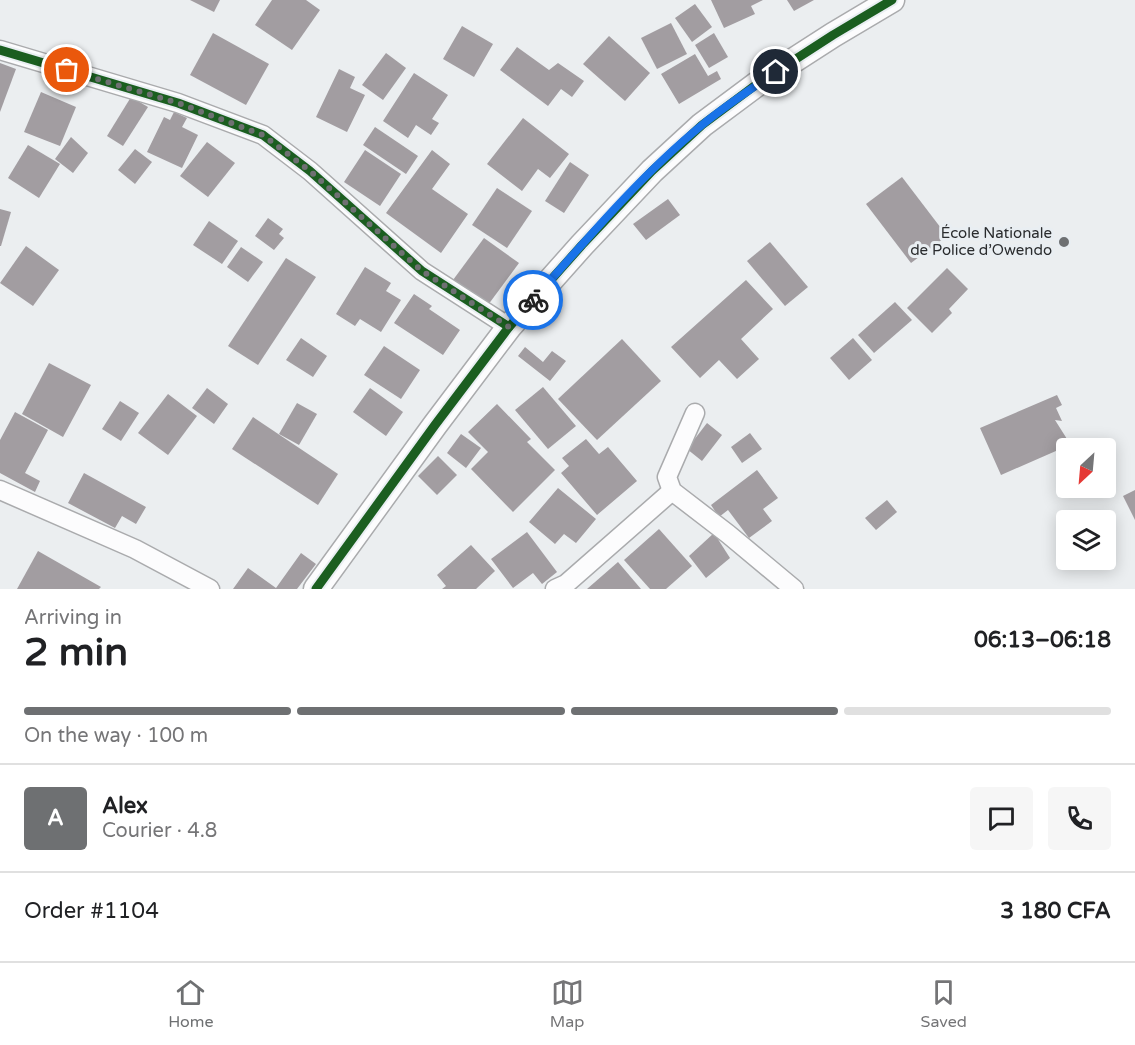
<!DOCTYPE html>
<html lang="en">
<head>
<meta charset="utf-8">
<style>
  body { margin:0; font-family:"Varela Round",sans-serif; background:#f6f6f6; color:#202124; height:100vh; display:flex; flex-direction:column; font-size:22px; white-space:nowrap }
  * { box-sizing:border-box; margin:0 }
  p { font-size:20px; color:#757577 }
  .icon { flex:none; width:33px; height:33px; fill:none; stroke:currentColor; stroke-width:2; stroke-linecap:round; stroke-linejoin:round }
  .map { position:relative; height:589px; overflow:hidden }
  .side { display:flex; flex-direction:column; background:#fff; flex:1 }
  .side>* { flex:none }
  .needle { width:39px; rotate:206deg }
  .fabs { position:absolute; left:1056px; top:438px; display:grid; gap:12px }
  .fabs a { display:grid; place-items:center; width:60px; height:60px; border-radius:6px; background:#fff; box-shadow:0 3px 15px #0003; font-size:30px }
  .pin { position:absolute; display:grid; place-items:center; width:51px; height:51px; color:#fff; margin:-26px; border:3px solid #fff; border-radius:50%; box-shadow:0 2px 6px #0007 }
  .courier { position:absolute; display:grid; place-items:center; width:60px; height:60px; margin:-30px; border:4px solid #1a73e8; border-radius:50%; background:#fff; color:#222; box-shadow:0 2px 8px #0007 }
  .headline em { font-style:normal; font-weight:700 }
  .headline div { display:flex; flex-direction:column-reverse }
  .headline { display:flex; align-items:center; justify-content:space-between; height:102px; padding:0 24px }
  h1 { font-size:39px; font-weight:700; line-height:45px }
  .bar { display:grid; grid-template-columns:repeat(4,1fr); gap:9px 6px; align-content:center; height:72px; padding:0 24px }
  .bar i { height:8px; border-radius:4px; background:#e0e0e0 }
  .bar .active { background:#6e7072 }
  .bar p { grid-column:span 4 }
  .line { display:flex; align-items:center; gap:15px; padding:0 24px; border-top:2px solid #e0e0e0 }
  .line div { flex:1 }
  .round { display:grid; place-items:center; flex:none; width:63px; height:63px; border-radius:6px; background:#f6f6f6 }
  .menu { display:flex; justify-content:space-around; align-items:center; height:84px; border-top:2px solid #e0e0e0; background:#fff; font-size:16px; color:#757577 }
  .menu a { display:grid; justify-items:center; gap:3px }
  .menu .active { color:#6e7072 }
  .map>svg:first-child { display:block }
</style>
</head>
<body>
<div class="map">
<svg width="1135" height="589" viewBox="0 0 1135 589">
  <rect width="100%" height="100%" fill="#ebeef0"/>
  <g fill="#a29da1">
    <polygon points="190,0 220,0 214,12"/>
    <polygon points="272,0 306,0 320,10 292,50 255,25"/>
    <polygon points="711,0 763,0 751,6 755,14 724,28"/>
    <polygon points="787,0 814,0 794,11"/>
    <polygon points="695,4 712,27 692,42 675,18"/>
    <polygon points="671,23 687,54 657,69 641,38"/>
    <polygon points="462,26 493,44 474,77 443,59"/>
    <polygon points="213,33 269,64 246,105 190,75"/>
    <polygon points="714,33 728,57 709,68 695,45"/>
    <polygon points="609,36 650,73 625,101 583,64"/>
    <polygon points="517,47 549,70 558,63 584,81 572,97 561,89 548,106 500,70"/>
    <polygon points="386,53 406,68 383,100 362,85"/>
    <polygon points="695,54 708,76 717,71 721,79 679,104 661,74"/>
    <polygon points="0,63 16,69 0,112"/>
    <polygon points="339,69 355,77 350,88 365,95 347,132 316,117"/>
    <polygon points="414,73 448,95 432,119 439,123 431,135 416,125 408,138 383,121"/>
    <polygon points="41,92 76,107 60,146 24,132"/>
    <polygon points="131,97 148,107 123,146 107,136"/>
    <polygon points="174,112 187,118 182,127 198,135 182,168 147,152 164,117 170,120"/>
    <polygon points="523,118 569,154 550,178 538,169 522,191 487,164"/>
    <polygon points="375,127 418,156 406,174 363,145"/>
    <polygon points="71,137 88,153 73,173 55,159"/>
    <polygon points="207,142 235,163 208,197 180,176"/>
    <polygon points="28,145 60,164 39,198 8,178"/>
    <polygon points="135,149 152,162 135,184 118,170"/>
    <polygon points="365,150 401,174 380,206 344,182"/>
    <polygon points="432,150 450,164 432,189 468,214 441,253 386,213"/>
    <polygon points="570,162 589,175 564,213 545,201"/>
    <polygon points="902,177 947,236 911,263 866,204"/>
    <polygon points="497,188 532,211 507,248 472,225"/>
    <polygon points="668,199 680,215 646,240 633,224"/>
    <polygon points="0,209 11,212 1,246 0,246"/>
    <polygon points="268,218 283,229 279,234 284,238 274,250 255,236"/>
    <polygon points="209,221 238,241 222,264 193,245"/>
    <polygon points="484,238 519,263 488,305 453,280"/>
    <polygon points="770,242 808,287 785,306 747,261"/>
    <polygon points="26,246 59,270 33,306 0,283"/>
    <polygon points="241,247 263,262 248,282 227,267"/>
    <polygon points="286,258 316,277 258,365 228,346"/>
    <polygon points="365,267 391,283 386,291 401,300 381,332 360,319 355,326 336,314"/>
    <polygon points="947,268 968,289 949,309 952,313 932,333 907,308"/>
    <polygon points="746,280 773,309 741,339 759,359 737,379 719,360 700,378 671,347"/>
    <polygon points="414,294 432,306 429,309 460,330 443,355 394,323"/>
    <polygon points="895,302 912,320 874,353 858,335"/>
    <polygon points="301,338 327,356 313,377 286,360"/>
    <polygon points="853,338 872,360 849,380 830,358"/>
    <polygon points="622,339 661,381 597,440 558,399"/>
    <polygon points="384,346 420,370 401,399 364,375"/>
    <polygon points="525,347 543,362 552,351 566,361 550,381 518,356"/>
    <polygon points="49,363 91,385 63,437 22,414"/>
    <polygon points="543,387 576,426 548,449 515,410"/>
    <polygon points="207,388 228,404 214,424 192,408"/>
    <polygon points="370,388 403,412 386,436 353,412"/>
    <polygon points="168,394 197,416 168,455 138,433"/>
    <polygon points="1057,395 1062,405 1056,408 1062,421 1055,420 1067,439 1062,440 1065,447 1001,475 980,428"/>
    <polygon points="120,401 139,413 121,441 102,429"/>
    <polygon points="297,403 317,414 299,445 279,434"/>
    <polygon points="497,404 531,439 527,442 555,470 513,512 471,469 488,452 468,432"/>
    <polygon points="15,412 48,430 25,473 40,481 35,492 0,473 0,440"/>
    <polygon points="253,417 338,474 318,505 232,449"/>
    <polygon points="707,423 722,435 702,461 687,449"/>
    <polygon points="750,433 762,449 742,463 731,447"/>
    <polygon points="461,434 481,448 466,468 447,453"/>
    <polygon points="586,439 599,454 608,447 637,481 597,515 561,473 569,466 562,458"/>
    <polygon points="438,456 457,475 437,495 418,476"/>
    <polygon points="757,470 778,498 763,509 772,521 749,538 728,510 719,517 711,505"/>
    <polygon points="84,473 146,507 136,524 122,516 115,528 68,503"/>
    <polygon points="558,488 596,519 576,543 564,534 555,544 529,522"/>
    <polygon points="1135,490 1135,520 1123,496"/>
    <polygon points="887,500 897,512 876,530 865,518"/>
    <polygon points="659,529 692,566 666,589 650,589 624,560"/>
    <polygon points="527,532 557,572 542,584 533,573 513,588 491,559"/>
    <polygon points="714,533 730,558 706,578 689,556"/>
    <polygon points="471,545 495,571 476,589 442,589 446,586 437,575"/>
    <polygon points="38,551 101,587 99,589 17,589"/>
    <polygon points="301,553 316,564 297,589 233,589 248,568 276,588"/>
    <polygon points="618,562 641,589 587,589"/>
  </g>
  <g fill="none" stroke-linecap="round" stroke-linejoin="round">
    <g stroke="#aaabad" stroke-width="21">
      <g id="minor">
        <polyline points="0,50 178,103 263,135 310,171 422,271 509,327"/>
        <polyline points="695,413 667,477 672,491 728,534 794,589"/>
        <polyline points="0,490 135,549 210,589"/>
        <polyline points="555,589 566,584 672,491"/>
      </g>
    </g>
    <g stroke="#aaabad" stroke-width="27">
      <polyline id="tertiary" points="316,589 435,425 509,327 582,245 652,171 702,125 757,84 833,35 892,0"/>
    </g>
    <use href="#minor" stroke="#fcfcfd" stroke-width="18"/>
    <use href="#tertiary" stroke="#fcfcfd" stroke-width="24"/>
    <g stroke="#e9eef2" stroke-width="13">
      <g id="cycleway">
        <polyline points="0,50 178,103 263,135 310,171 422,271 509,327"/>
        <polyline points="316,589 435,425 509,327 582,245 652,171 702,125 757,84 833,35 892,0"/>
      </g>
    </g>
    <use href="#cycleway" stroke="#1b5e20" stroke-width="9"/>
  </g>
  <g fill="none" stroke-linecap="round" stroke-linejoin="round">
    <polyline stroke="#6e7072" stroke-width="6" stroke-dasharray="0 10.8" points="67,70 178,103 263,135 310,171 422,271 509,327 533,300"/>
    <path stroke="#1a73e8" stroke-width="8" d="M 533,300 C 586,240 640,176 702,125 C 725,106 751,89 776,72"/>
  </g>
  <circle fill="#6e7072" stroke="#e9eef2" stroke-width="2" cx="1064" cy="242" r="6"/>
  <g text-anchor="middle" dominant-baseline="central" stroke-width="6" stroke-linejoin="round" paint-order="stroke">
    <g font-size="15" fill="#2a2c2e" stroke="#e9eef2" text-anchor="end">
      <text x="1052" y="233">École Nationale<tspan x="1052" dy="17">de Police d’Owendo</tspan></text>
    </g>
  </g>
</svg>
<div class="fabs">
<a><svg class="needle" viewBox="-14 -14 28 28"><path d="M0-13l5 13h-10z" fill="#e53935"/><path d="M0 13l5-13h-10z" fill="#757577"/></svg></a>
<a><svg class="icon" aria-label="layers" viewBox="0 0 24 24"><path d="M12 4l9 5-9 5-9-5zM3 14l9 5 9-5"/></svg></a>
</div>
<div class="pin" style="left:67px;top:70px;background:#ea580c"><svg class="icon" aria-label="bag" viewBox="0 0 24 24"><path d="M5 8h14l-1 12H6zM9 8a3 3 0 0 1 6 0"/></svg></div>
<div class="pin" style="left:776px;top:72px;background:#1f2937"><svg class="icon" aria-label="home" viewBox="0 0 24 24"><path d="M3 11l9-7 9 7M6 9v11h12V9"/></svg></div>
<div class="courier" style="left:533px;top:300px"><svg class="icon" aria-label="bike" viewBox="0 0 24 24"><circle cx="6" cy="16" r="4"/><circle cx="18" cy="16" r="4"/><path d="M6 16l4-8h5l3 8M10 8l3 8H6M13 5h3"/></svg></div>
</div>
<section class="side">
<div class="headline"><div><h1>2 min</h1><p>Arriving in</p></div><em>06:13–06:18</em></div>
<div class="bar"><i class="active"></i><i class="active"></i><i class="active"></i><i></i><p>On the way · 100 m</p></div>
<div class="line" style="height:108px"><b class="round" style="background:#6e7072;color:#fff">A</b><div><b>Alex</b><p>Courier · 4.8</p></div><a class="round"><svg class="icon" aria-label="chat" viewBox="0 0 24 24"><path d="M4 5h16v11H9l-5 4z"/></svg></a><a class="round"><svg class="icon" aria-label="phone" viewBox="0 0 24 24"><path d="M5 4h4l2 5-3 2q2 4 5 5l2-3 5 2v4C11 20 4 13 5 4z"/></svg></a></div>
<div class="line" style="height:78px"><div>Order #1104</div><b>3 180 CFA</b></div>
</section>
<nav class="menu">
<a class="active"><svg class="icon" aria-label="home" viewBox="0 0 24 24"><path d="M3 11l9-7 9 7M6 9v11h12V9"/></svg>Home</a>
<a><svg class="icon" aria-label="map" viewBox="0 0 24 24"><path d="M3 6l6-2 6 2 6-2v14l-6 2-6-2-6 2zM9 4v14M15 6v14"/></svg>Map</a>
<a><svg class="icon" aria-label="saved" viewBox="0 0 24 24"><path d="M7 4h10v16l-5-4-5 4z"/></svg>Saved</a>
</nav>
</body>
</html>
